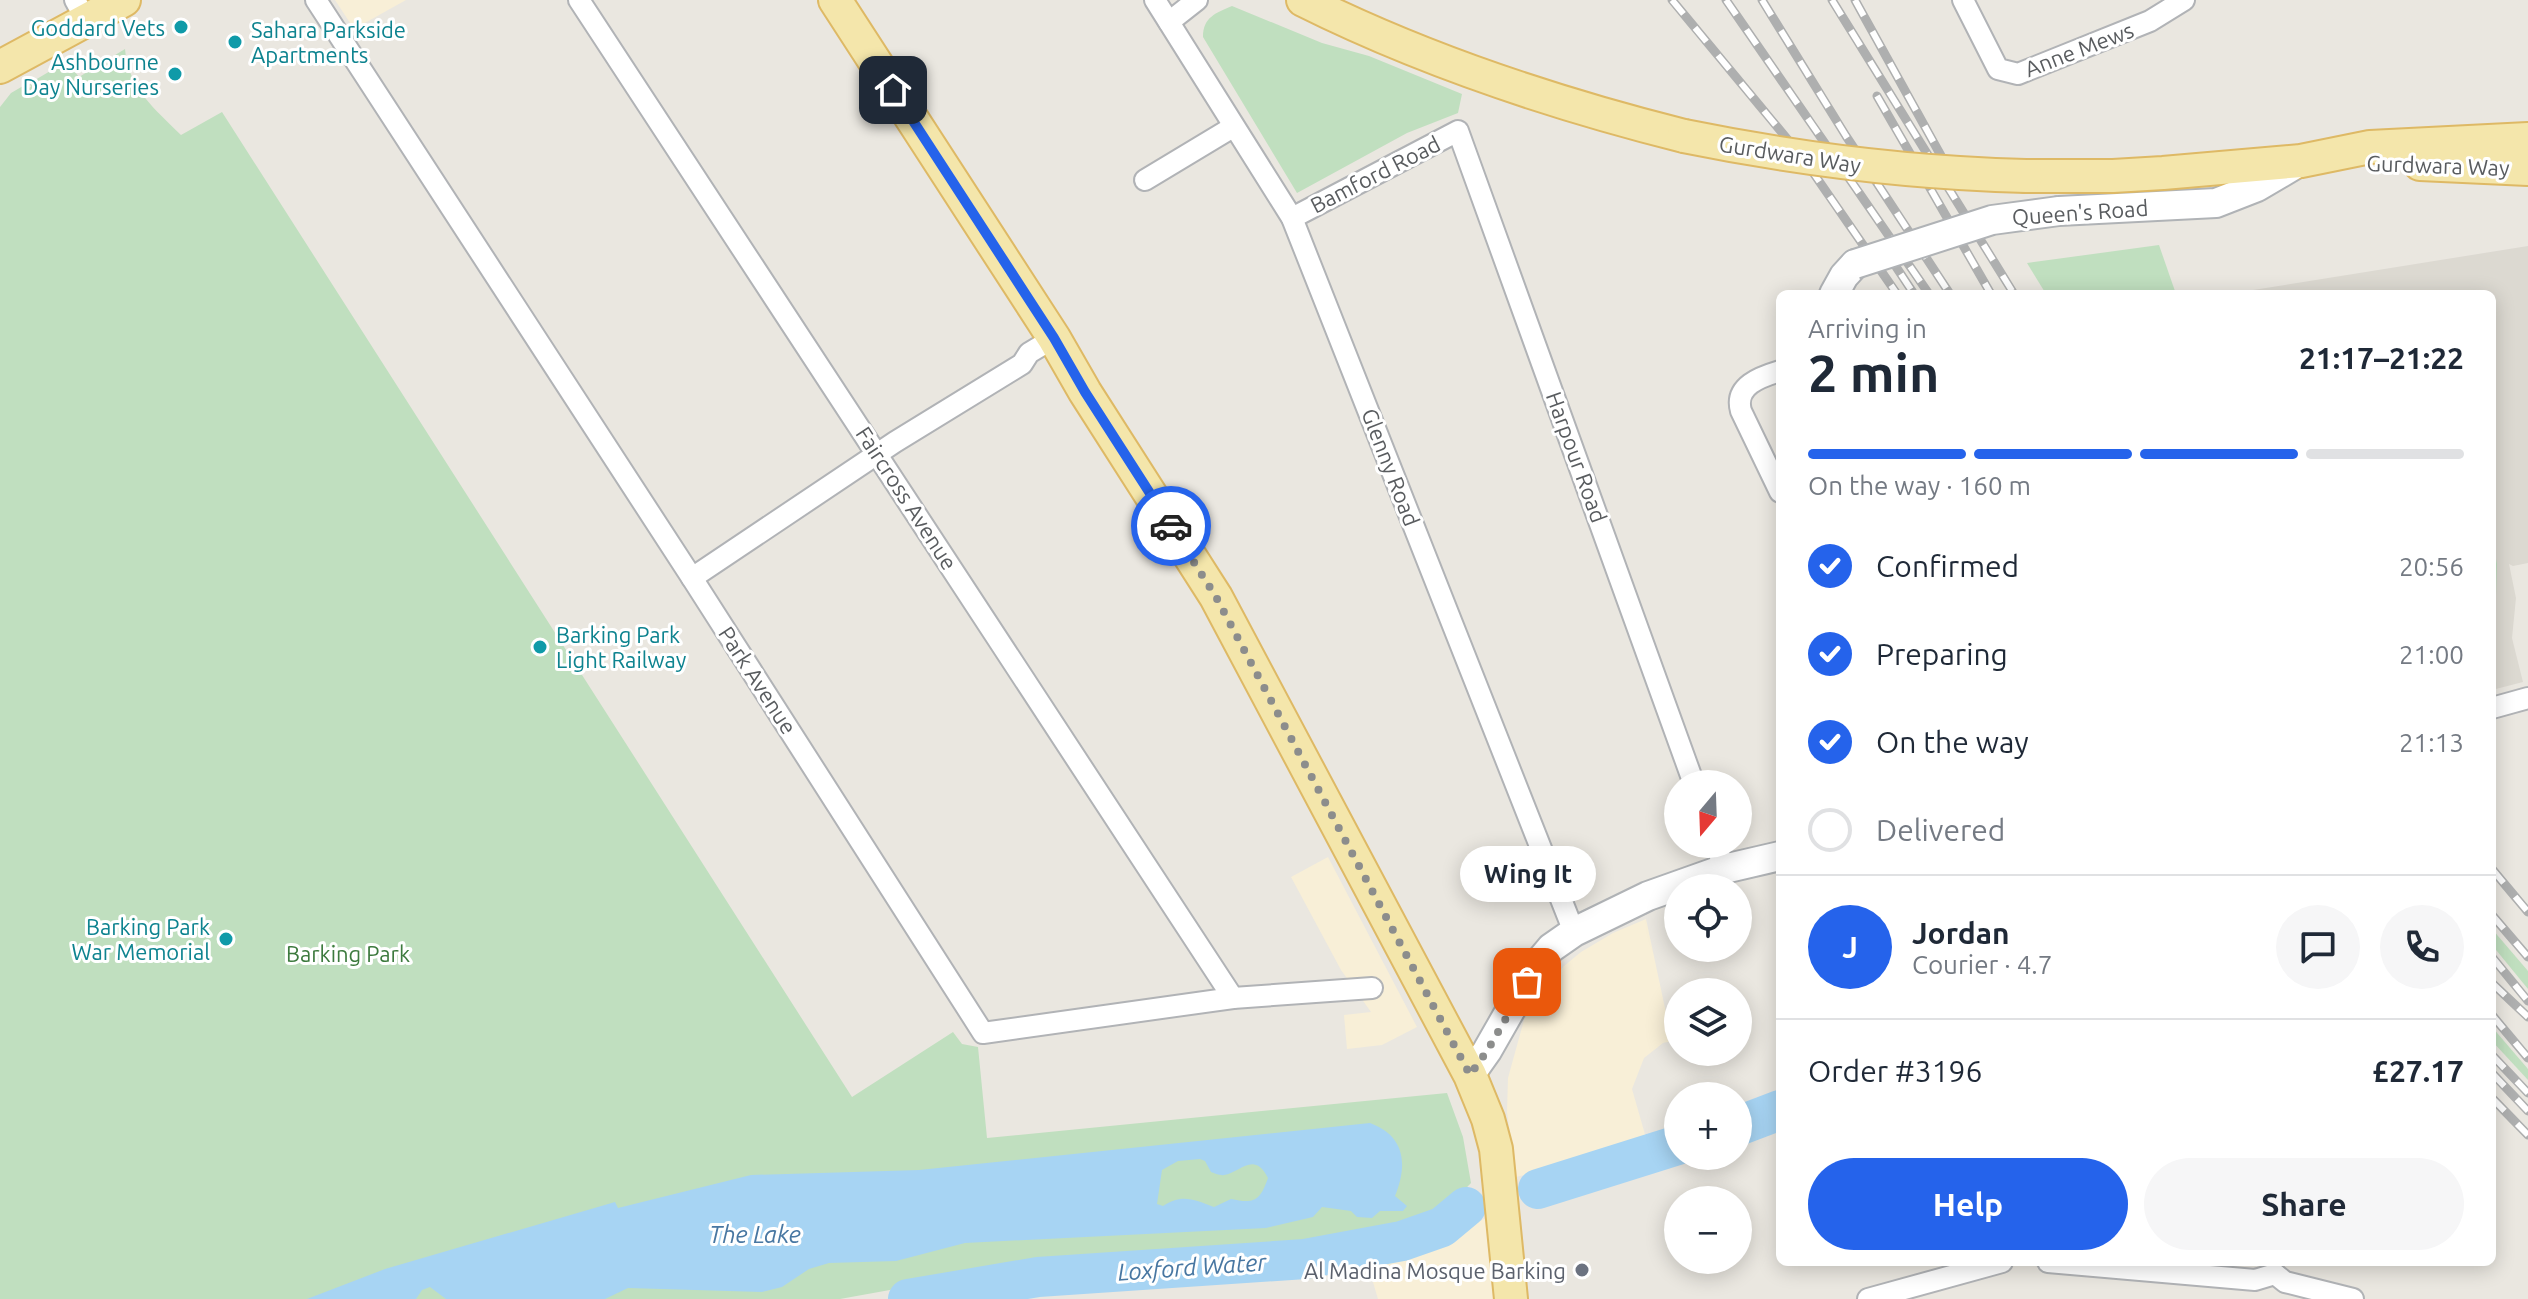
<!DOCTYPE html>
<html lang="en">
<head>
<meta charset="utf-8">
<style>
  body { margin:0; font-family:Ubuntu,sans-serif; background:#f6f6f7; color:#1f2937; height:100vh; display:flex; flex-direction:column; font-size:30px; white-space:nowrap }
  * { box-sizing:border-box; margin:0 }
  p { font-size:26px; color:#747a83 }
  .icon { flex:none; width:44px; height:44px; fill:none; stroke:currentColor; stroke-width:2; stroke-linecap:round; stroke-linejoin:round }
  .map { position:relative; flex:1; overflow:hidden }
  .side { position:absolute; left:1776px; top:290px; width:720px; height:976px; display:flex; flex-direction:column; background:#fff; border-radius:12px; box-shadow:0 4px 20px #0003 }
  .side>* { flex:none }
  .needle { width:52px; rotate:199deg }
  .fabs { position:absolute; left:1664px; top:770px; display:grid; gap:16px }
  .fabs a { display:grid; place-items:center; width:88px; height:88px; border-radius:50%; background:#fff; box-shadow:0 4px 20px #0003; font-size:40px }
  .pin { position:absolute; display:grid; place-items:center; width:68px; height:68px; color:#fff; margin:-34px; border-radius:16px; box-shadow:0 4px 12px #0006 }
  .courier { position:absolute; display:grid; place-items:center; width:80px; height:80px; margin:-40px; border:6px solid #2563eb; border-radius:50%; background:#fff; color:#222; box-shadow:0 2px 10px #0007 }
  .bubble { position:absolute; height:56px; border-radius:28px; background:#fff; box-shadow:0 4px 20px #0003; font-size:26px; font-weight:600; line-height:56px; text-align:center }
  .summary em { font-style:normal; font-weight:600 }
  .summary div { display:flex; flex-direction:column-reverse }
  .summary { display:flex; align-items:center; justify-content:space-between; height:136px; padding:0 32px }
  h1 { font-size:52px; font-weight:600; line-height:60px }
  .bar { display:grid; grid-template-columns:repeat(4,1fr); gap:12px 8px; align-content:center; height:96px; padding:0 32px }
  .bar i { height:10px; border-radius:6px; background:#e0e1e3 }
  .bar .active { background:#2563eb }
  .bar p { grid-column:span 4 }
  .line { display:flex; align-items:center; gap:20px; padding:0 32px; border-top:2px solid #e0e1e3 }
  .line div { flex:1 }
  .round { display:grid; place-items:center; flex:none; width:84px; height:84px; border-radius:42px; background:#f6f6f7 }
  ol { padding:0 32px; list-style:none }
  li { display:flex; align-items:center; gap:24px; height:88px }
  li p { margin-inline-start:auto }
  li .icon { padding:8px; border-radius:50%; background:#2563eb; color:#fff; stroke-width:4 }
  li:last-child { color:#747a83 }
  li i { width:44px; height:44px; border:4px solid #e0e1e3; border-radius:50% }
  .action { display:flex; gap:16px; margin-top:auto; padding:16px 32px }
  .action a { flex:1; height:92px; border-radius:48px; background:#2563eb; color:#fff; font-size:32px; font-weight:600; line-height:92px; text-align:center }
  .action a+a { background:#f6f6f7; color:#1f2937 }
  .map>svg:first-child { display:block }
</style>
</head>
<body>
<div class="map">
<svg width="2528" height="1299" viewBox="0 0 2528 1299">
  <rect width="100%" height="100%" fill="#eae7e0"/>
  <g fill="#f8efd7">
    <polygon points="335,0 406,0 354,29"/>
    <polygon points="1328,857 1417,1027 1382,1045 1347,1049 1344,1015 1371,1012 1341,970 1291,877"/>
    <polygon points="1646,919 1672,1041 1663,1043 1644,1058 1632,1089 1648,1145 1516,1177 1507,1112 1508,1078 1524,1020 1541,992 1564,966 1581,952 1613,933"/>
    <polygon points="1490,1217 1494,1299 1378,1299 1367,1262"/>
  </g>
  <polygon fill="#dcd9d1" points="2528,246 2528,563 2513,566 2509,564 2516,598 2512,638 2523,682 2492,690 2492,294 2228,294"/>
  <g fill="#c0dfbf">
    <path d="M 1232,6 L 1322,43 L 1369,56 L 1462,94 L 1458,113 L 1407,133 L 1297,193 L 1203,37 C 1203,17 1216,13 1232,6 Z"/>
    <path d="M 125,49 C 128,88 155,109 181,135 L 222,112 L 852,1097 L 953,1032 L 962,1044 L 978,1047 L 987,1138 L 1447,1093 L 1463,1137 L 1471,1183 L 1444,1211 L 1382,1234 L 1272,1252 L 1086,1260 L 1017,1267 L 840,1299 L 0,1299 L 0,107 L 11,93 L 23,86 L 26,89 L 31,87 L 30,83 L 57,67 L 71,67 L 79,77 Z"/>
    <polygon points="2159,245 2176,294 2046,294 2027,263"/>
    <polygon points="2492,539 2497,564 2495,626 2492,629"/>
    <polygon points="2492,929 2528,971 2528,989 2492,945"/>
    <polygon points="2492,1027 2528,1069 2528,1080 2492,1041"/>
  </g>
  <path fill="#a7d4f3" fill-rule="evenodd" d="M 1370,1123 C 1405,1136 1408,1164 1395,1196 L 1407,1206 L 1403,1211 L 1380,1211 L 1372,1218 L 1357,1217 L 1351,1211 L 1322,1207 L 1313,1217 L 1266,1228 L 965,1243 L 896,1261 L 829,1263 L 809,1269 L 782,1287 L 762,1292 L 628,1288 L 605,1299 L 446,1299 L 430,1287 L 422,1290 L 416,1299 L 307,1299 L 385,1269 L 615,1202 L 618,1208 L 751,1175 L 919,1170 ZM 1200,1159 L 1205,1161 L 1211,1172 C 1214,1173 1221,1176 1224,1175 C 1240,1173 1254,1150 1268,1178 C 1260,1201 1254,1204 1231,1199 L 1214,1207 C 1195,1200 1182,1193 1163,1206 L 1157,1204 L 1162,1170 L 1178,1161 Z"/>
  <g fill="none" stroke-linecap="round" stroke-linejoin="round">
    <g stroke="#a7d4f3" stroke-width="40">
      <polyline points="1738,1126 1780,1110"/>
      <polyline points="1538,1189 1678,1145"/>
      <polyline points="908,1299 1038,1277 1305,1259 1402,1241 1442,1227 1466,1207"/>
    </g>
    <g stroke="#b1b3b6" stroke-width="24">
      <g id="street">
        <polyline points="75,0 86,20"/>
        <polyline points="316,0 692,578 983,1033 1233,998 1372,988"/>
        <polyline points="579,0 1233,998"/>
        <polyline points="1155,0 1292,218 1574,932"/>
        <polyline points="1963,0 1998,69 2018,74 2150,21 2184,0"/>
        <polyline points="1169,22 1197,0"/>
        <polyline points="1145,180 1233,127"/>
        <polyline points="1292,218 1458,131 1694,784"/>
        <path d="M 1780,371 C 1760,377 1734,386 1741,411 L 1780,492"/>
        <polyline points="692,578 895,442 1022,364 1029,353 1054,338"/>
        <polyline points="2492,708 2528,698"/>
        <polyline points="1716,844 1724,869"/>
        <polyline points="2048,1262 2255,1280 2275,1274"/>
        <polyline points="2275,1274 2285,1282 2353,1299"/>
        <polyline points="1868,1299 2002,1262"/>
      </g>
    </g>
    <g stroke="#b0b3b6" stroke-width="32">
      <g id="secondary">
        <polyline points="2059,211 2216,203 2257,187 2301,161"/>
        <polyline points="1834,294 1844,276 1855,264"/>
        <polyline points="1470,1075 1487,1051 1535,967 1551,948 1574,932 1648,896 1724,869 1780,856"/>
      </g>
    </g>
    <g stroke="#deb965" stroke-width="36">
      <g id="primary">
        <polyline points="835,0 1054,338 1085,392 1216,597 1470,1075 1488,1119 1496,1149 1511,1299"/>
        <path d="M 1303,0 C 1425,61 1553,103 1684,136"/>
        <polyline points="0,67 124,0"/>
        <polyline points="2420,164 2528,169"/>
        <polyline points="2026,176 2113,176 2163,173 2301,161 2370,147 2528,139"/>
      </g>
    </g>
    <use href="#street" stroke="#fff" stroke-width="20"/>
    <use href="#secondary" stroke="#fff" stroke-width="28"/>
    <use href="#primary" stroke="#f4e6ab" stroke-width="32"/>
    <g stroke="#aeafaf" stroke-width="9">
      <g id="rail">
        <polyline points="1672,0 1803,158 1897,294"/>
        <polyline points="1726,0 1929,294"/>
        <polyline points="1762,0 1846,136 1950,294"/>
        <polyline points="1832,0 2014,294"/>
        <polyline points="1855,0 1950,172"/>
        <polyline points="1877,96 1991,294"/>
        <polyline points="1881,244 1914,294"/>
        <polyline points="2492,869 2528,912"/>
        <polyline points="2492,915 2528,957"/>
        <polyline points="2492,957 2528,1001"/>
        <polyline points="2492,983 2528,1017"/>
        <polyline points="2492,1015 2528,1058"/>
        <polyline points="2492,1055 2528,1093"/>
        <polyline points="2492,1073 2528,1111"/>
        <polyline points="2492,1098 2528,1135"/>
      </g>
    </g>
    <use href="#rail" stroke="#fff" stroke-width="6" stroke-dasharray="18" stroke-linecap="butt"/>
    <g stroke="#b0b3b6" stroke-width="32" stroke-linecap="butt">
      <polyline id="secondary-bridge" points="1855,264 1992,220 2059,211"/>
    </g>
    <g stroke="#deb965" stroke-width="36" stroke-linecap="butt">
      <path id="primary-bridge" d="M 1684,136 C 1797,159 1910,173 2026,176"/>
    </g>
    <use href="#secondary-bridge" stroke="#fff" stroke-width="28"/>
    <use href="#primary-bridge" stroke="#f4e6ab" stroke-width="32"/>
  </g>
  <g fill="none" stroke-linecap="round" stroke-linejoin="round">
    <polyline stroke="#8c8d8c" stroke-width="8" stroke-dasharray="0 14.4" points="1171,526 1216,597 1470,1075 1487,1051 1527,982"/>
    <polyline stroke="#2563eb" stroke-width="10" points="893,90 1054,338 1085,392 1171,526"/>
  </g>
  <g fill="#0f9aa8" stroke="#fff" stroke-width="3">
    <circle cx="181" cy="27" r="8"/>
    <circle cx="235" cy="42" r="8"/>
    <circle cx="175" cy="74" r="8"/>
    <circle cx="540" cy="647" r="8"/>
    <circle cx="226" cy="939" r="8"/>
  </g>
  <circle fill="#6b7280" stroke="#fff" stroke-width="3" cx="1582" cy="1270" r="8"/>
  <g text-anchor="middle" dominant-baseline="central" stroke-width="6" stroke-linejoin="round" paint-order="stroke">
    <g font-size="22" fill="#0d838f" stroke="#fff" text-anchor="end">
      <text x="165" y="27">Goddard Vets</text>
      <text x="251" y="29" text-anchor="start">Sahara Parkside<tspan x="251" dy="25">Apartments</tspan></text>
      <text x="159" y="61">Ashbourne<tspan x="159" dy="25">Day Nurseries</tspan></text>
      <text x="556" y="634" text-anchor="start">Barking Park<tspan x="556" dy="25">Light Railway</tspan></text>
      <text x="210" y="926">Barking Park<tspan x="210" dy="25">War Memorial</tspan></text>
    </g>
    <g font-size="22" fill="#595c5f" stroke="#fff">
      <text transform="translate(2079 49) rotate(-21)">Anne Mews</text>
      <text transform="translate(1790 154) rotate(9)">Gurdwara Way</text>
      <text transform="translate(2438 165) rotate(2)">Gurdwara Way</text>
      <text transform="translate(1375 174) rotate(-27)">Bamford Road</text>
      <text transform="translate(2080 212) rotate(-4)">Queen's Road</text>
      <text transform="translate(1577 457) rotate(70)">Harpour Road</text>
      <text transform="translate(1391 467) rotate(69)">Glenny Road</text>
      <text transform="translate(907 498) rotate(57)">Faircross Avenue</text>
      <text transform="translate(758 680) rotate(57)">Park Avenue</text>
    </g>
    <g font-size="22" fill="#3d7a3e" stroke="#fff">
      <text x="348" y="953">Barking Park</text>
    </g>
    <g font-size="22" fill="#5b616d" stroke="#fff" text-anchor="end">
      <text x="1566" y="1270">Al Madina Mosque Barking</text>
    </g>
    <g font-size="24" font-style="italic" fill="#4877a2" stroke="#fff">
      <text x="755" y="1234">The Lake</text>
      <text transform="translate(1192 1267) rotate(-4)">Loxford Water</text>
    </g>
  </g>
</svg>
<div class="fabs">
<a><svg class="needle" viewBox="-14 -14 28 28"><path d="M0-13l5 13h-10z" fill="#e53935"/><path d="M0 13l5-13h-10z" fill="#747a83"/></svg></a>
<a><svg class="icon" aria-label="locate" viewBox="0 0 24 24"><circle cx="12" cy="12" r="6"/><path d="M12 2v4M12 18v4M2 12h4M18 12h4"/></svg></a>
<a><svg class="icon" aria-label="layers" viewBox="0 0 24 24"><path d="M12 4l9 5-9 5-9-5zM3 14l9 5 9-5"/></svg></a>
<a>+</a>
<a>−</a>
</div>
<div class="pin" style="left:1527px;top:982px;background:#ea580c"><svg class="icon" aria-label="bag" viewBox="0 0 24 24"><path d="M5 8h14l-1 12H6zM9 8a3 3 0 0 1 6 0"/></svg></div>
<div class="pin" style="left:893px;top:90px;background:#1f2937"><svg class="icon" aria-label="home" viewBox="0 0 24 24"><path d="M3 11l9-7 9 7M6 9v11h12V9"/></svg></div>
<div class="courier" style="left:1171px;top:526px"><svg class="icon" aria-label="car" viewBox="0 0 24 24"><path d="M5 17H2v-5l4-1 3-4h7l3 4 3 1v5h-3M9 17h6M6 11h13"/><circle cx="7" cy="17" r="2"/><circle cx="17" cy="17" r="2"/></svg></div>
<div class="bubble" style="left:1460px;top:846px;width:136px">Wing It</div>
<section class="side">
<div class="summary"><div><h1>2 min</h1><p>Arriving in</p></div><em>21:17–21:22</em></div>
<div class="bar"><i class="active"></i><i class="active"></i><i class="active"></i><i></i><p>On the way · 160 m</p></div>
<ol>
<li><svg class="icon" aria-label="check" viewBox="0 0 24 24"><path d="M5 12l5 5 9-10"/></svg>Confirmed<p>20:56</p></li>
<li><svg class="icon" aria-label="check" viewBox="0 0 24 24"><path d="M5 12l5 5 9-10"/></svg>Preparing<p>21:00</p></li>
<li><svg class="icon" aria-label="check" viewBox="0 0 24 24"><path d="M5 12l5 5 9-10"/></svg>On the way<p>21:13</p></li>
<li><i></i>Delivered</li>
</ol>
<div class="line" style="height:144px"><b class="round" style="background:#2563eb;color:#fff">J</b><div><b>Jordan</b><p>Courier · 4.7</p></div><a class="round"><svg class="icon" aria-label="chat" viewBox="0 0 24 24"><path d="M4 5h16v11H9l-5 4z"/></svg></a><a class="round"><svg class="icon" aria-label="phone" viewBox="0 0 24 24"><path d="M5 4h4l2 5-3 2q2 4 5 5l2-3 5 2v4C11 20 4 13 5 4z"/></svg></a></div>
<div class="line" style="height:104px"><div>Order #3196</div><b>£27.17</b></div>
<div class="action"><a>Help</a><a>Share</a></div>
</section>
</div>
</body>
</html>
